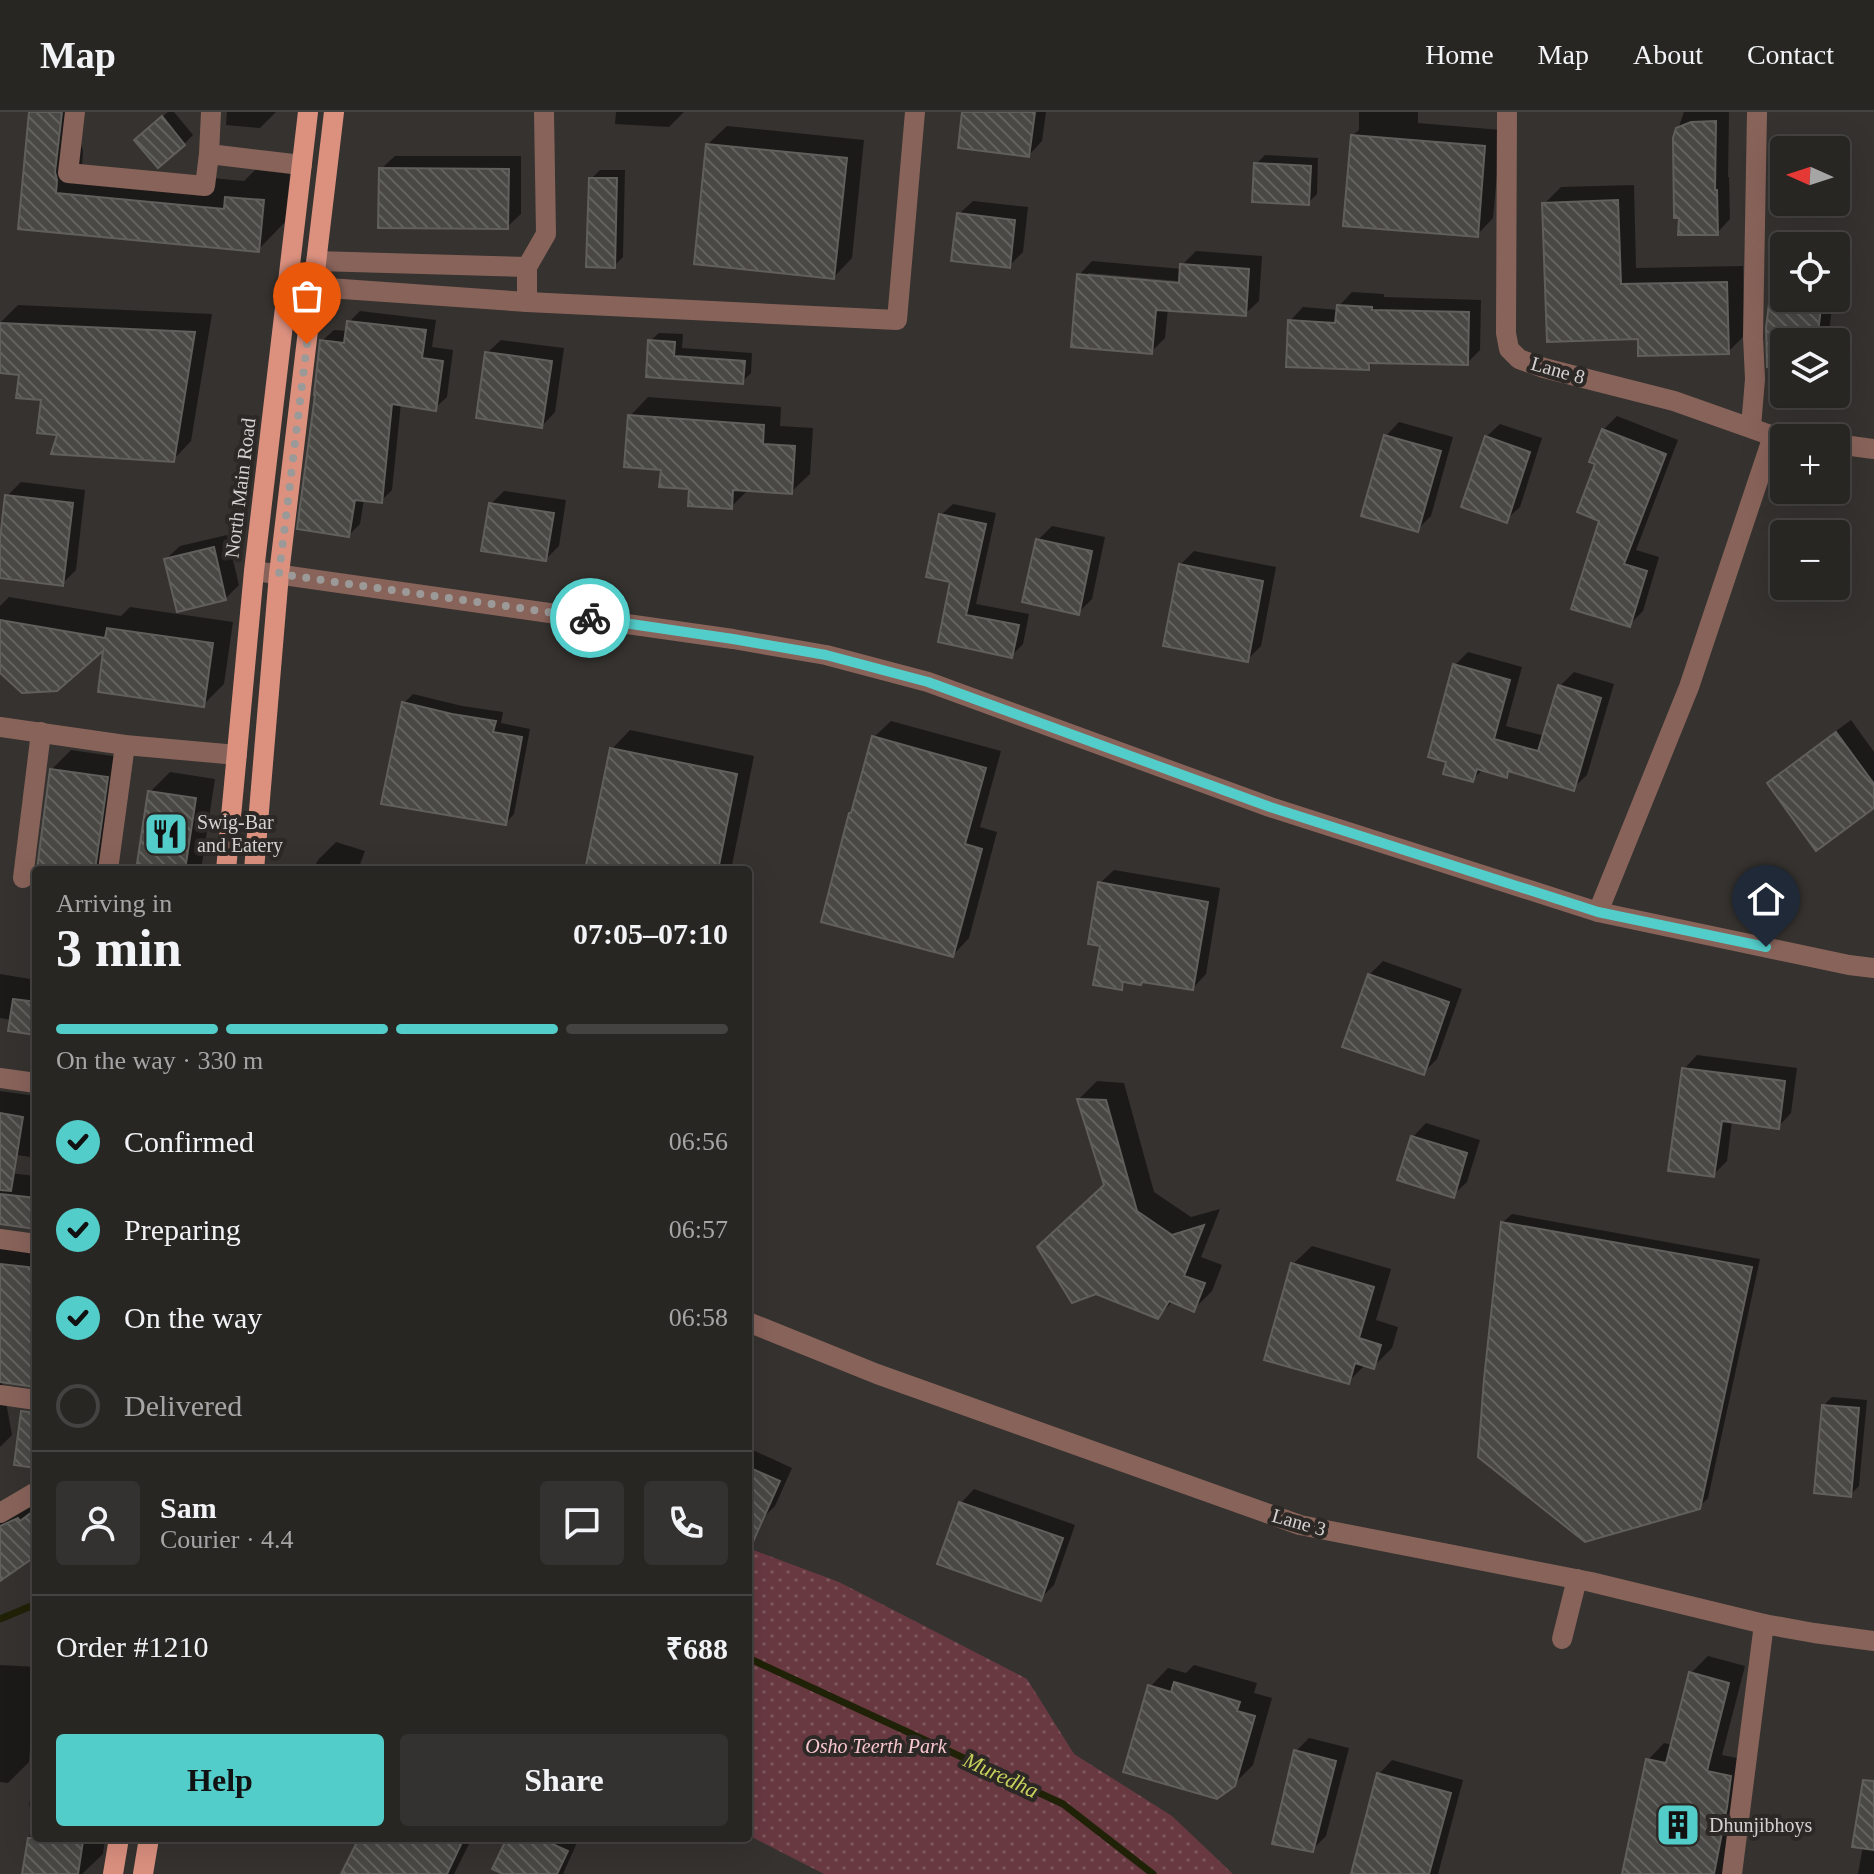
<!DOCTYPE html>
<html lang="en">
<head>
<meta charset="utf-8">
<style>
  body { margin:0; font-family:Georgia,serif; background:#343230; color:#f1f3f6; height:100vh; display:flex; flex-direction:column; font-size:30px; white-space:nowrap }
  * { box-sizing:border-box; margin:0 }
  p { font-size:26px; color:#a5a5a6 }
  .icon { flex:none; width:44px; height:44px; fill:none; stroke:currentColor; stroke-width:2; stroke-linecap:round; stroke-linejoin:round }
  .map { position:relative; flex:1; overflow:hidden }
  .details { position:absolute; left:32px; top:754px; width:720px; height:976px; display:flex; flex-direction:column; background:#282623; border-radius:8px; box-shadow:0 8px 32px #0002,0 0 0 2px #444341 }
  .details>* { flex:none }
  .needle { width:52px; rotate:273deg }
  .controls { position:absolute; left:1770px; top:24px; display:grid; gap:16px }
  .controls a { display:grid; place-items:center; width:80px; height:80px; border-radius:8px; background:#282623; box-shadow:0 8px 32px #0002,0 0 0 2px #444341; font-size:40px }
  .pin { position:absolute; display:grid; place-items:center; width:68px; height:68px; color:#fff; margin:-82px -34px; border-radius:50% 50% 50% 0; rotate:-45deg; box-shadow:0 0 8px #0007 }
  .pin .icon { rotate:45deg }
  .courier { position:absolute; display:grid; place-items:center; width:80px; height:80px; margin:-40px; border:6px solid #53cdca; border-radius:50%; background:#fff; color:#222; box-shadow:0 2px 10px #0007 }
  .summary em { font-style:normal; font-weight:700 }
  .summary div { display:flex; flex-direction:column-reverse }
  .summary { display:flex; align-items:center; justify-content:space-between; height:136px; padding:0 24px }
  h1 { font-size:52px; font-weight:700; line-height:60px }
  .bar { display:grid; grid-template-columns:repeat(4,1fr); gap:12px 8px; align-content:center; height:96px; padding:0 24px }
  .bar i { height:10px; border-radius:6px; background:#444341 }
  .bar .current { background:#53cdca }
  .bar p { grid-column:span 4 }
  .line { display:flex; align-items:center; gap:20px; padding:0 24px; border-top:2px solid #444341 }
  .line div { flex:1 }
  .round { display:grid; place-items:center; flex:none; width:84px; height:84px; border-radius:8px; background:#343230 }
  ol { padding:0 24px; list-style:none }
  li { display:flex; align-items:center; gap:24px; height:88px }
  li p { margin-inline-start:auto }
  li .icon { padding:8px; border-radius:50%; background:#53cdca; color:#111; stroke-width:4 }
  li:last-child { color:#a5a5a6 }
  li i { width:44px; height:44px; border:4px solid #444341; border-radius:50% }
  .cta { display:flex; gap:16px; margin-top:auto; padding:16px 24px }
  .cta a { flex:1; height:92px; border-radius:8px; background:#53cdca; color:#111; font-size:32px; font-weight:700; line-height:92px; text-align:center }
  .cta a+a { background:#343230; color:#f1f3f6 }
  header { display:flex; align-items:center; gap:48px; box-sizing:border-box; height:112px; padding:0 40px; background:#282623; border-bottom:2px solid #444341 }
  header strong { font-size:38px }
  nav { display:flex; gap:44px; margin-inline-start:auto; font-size:28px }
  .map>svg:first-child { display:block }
</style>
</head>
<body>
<header>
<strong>Map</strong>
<nav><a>Home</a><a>Map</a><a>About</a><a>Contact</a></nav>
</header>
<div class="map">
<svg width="1874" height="1762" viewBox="0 0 1874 1762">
  <defs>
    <pattern id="park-dots" width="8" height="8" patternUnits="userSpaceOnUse" patternTransform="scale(2)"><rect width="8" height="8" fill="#693942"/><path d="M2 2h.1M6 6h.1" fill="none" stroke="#7e555c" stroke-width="1.8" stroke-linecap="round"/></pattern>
    <pattern id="building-back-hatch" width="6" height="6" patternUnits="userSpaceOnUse" patternTransform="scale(2)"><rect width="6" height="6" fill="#494844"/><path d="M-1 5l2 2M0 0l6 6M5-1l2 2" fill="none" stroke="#62625e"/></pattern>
  </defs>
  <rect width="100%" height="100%" fill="#35322f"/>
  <polygon fill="url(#park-dots)" points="748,1436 839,1470 1027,1567 1074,1642 1172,1704 1233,1762 824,1762 748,1723"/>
  <g fill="#0007" fill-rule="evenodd">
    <polygon points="31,0 85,0 81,31 83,39 82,54 244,69 255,58 290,62 285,110 258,138 20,115"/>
    <polygon points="168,0 174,0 193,23 184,32 145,19"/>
    <polygon points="227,0 276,0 260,16 226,13"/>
    <polygon points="616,0 684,0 669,15 615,12"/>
    <polygon points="965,0 1046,0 1042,29 1029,43"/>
    <polygon points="1359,0 1418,0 1418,11 1501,18 1493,106 1477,123 1353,23 1359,18"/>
    <polygon points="1684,0 1729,0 1728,65 1729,65 1730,107 1717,121 1675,26"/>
    <polygon points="727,14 864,28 852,146 834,165 708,32"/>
    <polygon points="1265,43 1318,46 1317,82 1308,91 1256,52"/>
    <polygon points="395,44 521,44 521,102 507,115 381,57"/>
    <polygon points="600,58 625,58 623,145 614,154 591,67"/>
    <polygon points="1634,73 1636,156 1743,154 1744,224 1728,240 1639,225 1544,92 1561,75"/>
    <polygon points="973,89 1028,95 1023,140 1009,154 959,102"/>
    <path d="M 1196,139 L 1262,144 L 1259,189 L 1245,202 L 1168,196 L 1165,226 L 1151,240 L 1079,163 L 1092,149 L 1182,157 L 1182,153 ZM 1088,161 L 1189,170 L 1188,174 L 1088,165 Z"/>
    <polygon points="1784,161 1784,186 1833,186 1828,230 1784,230 1784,255 1768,216 1774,172"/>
    <polygon points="1352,180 1384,182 1384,185 1481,188 1480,238 1467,251 1375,249 1368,256 1290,209 1303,195 1338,198 1339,194"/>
    <polygon points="18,193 212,202 191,329 173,348 60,322 43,287 21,261 0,259 0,211"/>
    <polygon points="360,199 436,208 432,235 453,238 447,285 435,296 401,291 392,378 381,389 364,387 360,412 349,423 322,229 334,218 348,219 349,210"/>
    <polygon points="659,221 683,222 682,236 752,241 751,261 742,270 648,263 650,229"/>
    <polygon points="501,228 564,236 555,300 542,314 487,241"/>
    <polygon points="648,285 781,295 780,314 813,316 810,362 791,380 749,377 731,395 692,375 630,304"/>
    <polygon points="1617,304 1678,328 1636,438 1659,445 1643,499 1629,513 1598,351 1603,318"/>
    <polygon points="1399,310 1453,325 1431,404 1417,418 1386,324"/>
    <polygon points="1500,312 1542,326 1520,395 1506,408 1486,325"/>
    <polygon points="21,370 85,378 76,458 62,472 0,464 0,443 7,384"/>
    <polygon points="504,379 566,388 559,434 546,447 491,392"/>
    <polygon points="953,392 996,401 976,492 1029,502 1023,532 1012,543 940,529 952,469 941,403"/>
    <polygon points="1052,414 1105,425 1092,487 1078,501 1038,428"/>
    <polygon points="227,423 239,473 225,487 166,447 180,434"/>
    <polygon points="1194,439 1276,455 1261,534 1247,548 1180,453"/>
    <polygon points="9,485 121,504 130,495 233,510 224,572 203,593 106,535 0,558 0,494"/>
    <polygon points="1468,540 1522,555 1506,614 1545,624 1560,574 1574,560 1614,572 1587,663 1573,676 1511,658 1506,664 1483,657 1472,668 1455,553"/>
    <polygon points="413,582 462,594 503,600 501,611 530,617 514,702 506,711 404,591"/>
    <polygon points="1851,608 1874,640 1874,694 1769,672 1783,658"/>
    <polygon points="891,609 1001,639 980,715 997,720 969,826 953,843 874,625"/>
    <polygon points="630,618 754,644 731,758 588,758 612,637"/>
    <polygon points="71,638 126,646 113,758 55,758 39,756 51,658"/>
    <polygon points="170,660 215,667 201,758 138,758 150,680"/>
    <polygon points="336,730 365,739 358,758 313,758 318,748"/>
    <polygon points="1114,758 1220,776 1206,862 1193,876 1144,868 1128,869 1121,876 1102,832 1100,771"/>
    <polygon points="1383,849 1462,877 1437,947 1423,961 1369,863"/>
    <polygon points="0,862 36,868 36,921 12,908 0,906"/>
    <polygon points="1697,943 1797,956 1791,1001 1778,1015 1732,1009 1727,1049 1713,1063 1684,957"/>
    <polygon points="1097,969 1124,971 1154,1080 1191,1105 1220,1097 1201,1145 1222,1153 1212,1179 1194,1197 1173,1189 1158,1205 1106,1073 1079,987"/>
    <polygon points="0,979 36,984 36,1046 0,1040"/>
    <polygon points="1426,1011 1480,1028 1467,1070 1453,1083 1413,1025"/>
    <polygon points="0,1060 36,1064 36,1113 0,1109"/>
    <polygon points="1512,1102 1760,1147 1708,1386 1699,1395 1503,1110"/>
    <polygon points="0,1130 36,1140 36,1272 2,1268 12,1323 0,1335"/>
    <polygon points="1312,1134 1391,1157 1376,1208 1398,1215 1392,1236 1374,1254 1366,1252 1348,1270 1293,1152"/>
    <polygon points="1832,1285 1867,1288 1859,1374 1850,1383 1823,1294"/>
    <polygon points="748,1336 792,1356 775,1394 761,1408 748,1402"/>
    <polygon points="974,1377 1075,1413 1054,1473 1041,1486 961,1391"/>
    <polygon points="36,1385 36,1441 0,1467 0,1404"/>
    <polygon points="1708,1544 1745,1554 1722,1643 1747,1648 1726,1762 1624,1762 1648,1648 1664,1631 1673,1633 1691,1561"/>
    <polygon points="0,1553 36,1555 35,1605 32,1609 29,1650 8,1671 0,1670"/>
    <polygon points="1194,1553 1257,1571 1254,1581 1272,1586 1253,1653 1234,1672 1150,1575 1168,1556 1186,1561"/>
    <polygon points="1309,1626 1349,1636 1326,1724 1312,1738 1296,1639"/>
    <polygon points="1392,1648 1463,1668 1438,1762 1353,1762 1379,1662"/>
    <polygon points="36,1667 36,1726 105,1726 103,1742 82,1762 24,1761 34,1695 29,1694 33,1670"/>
    <polygon points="1874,1680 1874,1762 1858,1762 1863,1734"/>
    <polygon points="361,1726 472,1726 454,1762 351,1762"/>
    <polygon points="509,1726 579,1726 563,1762 508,1762"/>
  </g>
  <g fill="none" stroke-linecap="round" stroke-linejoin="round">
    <g stroke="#1f2206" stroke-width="7">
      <polyline points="0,1507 36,1492"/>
      <polyline points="748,1546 1063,1692 1153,1762"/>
    </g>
  </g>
  <g fill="url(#building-back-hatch)" stroke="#615f5b" stroke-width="2">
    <polygon points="29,0 62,0 55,60 57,68 56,81 224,97 225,85 264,88 259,140 18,117"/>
    <polygon points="962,0 1035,0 1029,45 958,36"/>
    <polygon points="162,4 185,33 158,56 134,28"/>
    <polygon points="1716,9 1715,78 1717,78 1718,123 1678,123 1679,106 1674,106 1673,26 1676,16 1691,10"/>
    <polygon points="1351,23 1485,34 1478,125 1343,114"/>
    <polygon points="706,32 847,46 834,167 694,152"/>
    <polygon points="1254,51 1311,54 1309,93 1252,90"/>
    <polygon points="379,56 509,57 508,117 378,116"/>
    <polygon points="589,66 617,66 615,156 586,155"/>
    <polygon points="1618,88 1621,172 1727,170 1729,242 1638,244 1638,227 1547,230 1542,91"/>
    <polygon points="957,101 1015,108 1010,156 951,149"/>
    <polygon points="1180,152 1249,157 1246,204 1156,198 1152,242 1071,235 1077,162 1179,171"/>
    <polygon points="1771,175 1784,176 1784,186 1822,186 1817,230 1784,230 1784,257 1767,255 1766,216"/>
    <polygon points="1337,193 1372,195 1372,198 1469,200 1468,253 1369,251 1369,258 1286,255 1288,208 1335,211"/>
    <polygon points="347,209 426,218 422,246 443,249 436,299 392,292 382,391 355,388 349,425 297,417 315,283 314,283 320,228 344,231"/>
    <polygon points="0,211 195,220 174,350 51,342 57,323 37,321 41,288 16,286 19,263 0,261"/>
    <polygon points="648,228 675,230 674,244 745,249 743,272 646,265"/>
    <polygon points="485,240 552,249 542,316 476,306"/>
    <polygon points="628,303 764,313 763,332 795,334 792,382 733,378 732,397 688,394 689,377 659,375 661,358 624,355"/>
    <polygon points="1602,317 1666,342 1624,452 1647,459 1630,515 1571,497 1599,409 1577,400 1595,352 1589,350"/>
    <polygon points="1384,323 1441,339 1418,420 1361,404"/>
    <polygon points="1485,324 1530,340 1507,411 1461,395"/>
    <polygon points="5,383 73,391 63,474 0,466 0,427"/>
    <polygon points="489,391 554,401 546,449 481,439"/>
    <polygon points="939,402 986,412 966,503 1019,513 1012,546 938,530 950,470 926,465"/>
    <polygon points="1036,427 1092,439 1079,503 1022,490"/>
    <polygon points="214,435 226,488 177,500 164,447"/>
    <polygon points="1179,452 1263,469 1248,550 1163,534"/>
    <polygon points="0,508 105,526 107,516 213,531 204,595 98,580 103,539 57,579 22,581 0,561"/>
    <polygon points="1453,552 1510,568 1494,627 1538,639 1558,573 1601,586 1574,679 1508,659 1507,666 1477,657 1473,670 1443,662 1446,650 1428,645"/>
    <polygon points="402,590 452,602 496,609 493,620 522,625 506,713 381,692"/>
    <polygon points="1836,620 1874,672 1874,696 1816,739 1767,671"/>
    <polygon points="872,624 986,656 965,732 982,737 953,845 821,810 849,701 851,701"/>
    <polygon points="610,636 737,662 718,758 585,758"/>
    <polygon points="50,657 108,665 95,758 37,757"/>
    <polygon points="148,679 196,686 185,758 136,758"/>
    <polygon points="1098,770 1208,790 1193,878 1142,870 1141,873 1123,870 1122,878 1093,873 1100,834 1088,832"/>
    <polygon points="1368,862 1449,890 1424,963 1342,935"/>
    <polygon points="13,887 36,890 36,923 8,919"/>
    <polygon points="1682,956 1785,969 1779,1017 1722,1009 1714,1065 1668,1059"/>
    <polygon points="1077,987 1106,988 1137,1099 1172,1123 1204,1113 1184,1164 1205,1171 1194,1200 1169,1189 1158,1207 1096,1182 1072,1191 1037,1135 1104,1073"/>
    <polygon points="0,1001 23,1005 11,1079 0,1078"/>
    <polygon points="1411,1024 1467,1041 1454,1086 1397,1068"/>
    <polygon points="0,1082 36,1086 36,1117 0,1112"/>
    <polygon points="1501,1110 1752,1155 1700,1397 1585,1430 1478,1345 1484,1267"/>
    <polygon points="1291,1151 1374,1175 1359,1226 1381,1233 1374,1257 1355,1251 1349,1272 1264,1248"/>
    <polygon points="0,1152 36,1156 36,1275 0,1270"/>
    <polygon points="1822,1293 1859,1296 1851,1385 1814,1381"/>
    <polygon points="21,1299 36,1301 36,1356 14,1353"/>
    <polygon points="748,1355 780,1369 748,1441"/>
    <polygon points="959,1390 1063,1426 1041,1489 937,1452"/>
    <polygon points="36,1397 36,1444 0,1469 0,1414 18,1406 20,1409"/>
    <polygon points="1689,1560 1729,1571 1707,1659 1731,1664 1727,1695 1714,1762 1622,1762 1646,1647 1666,1651"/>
    <polygon points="1174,1570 1240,1590 1237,1599 1255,1604 1235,1674 1217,1687 1123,1660 1148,1573 1171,1580"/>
    <polygon points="1294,1638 1336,1649 1313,1740 1272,1732"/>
    <polygon points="1377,1661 1451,1681 1429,1762 1351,1762"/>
    <polygon points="1863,1668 1874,1669 1874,1738 1852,1735"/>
    <polygon points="28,1726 65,1726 83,1729 78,1762 22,1762"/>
    <polygon points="359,1726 464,1726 447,1762 341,1762"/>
    <polygon points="507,1726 539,1726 568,1739 557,1762 503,1762 492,1757"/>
  </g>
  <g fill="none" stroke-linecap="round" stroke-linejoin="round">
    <g stroke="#88635a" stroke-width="20">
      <polyline points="75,0 68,61 205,74 209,42 211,0"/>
      <polyline points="1507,0 1506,221 1509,237 1519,247 1544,256 1674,289 1773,324 1792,326"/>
      <polyline points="209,42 302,53"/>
      <polyline points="316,149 527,155"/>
      <polyline points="314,175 527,190 897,208 915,0"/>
      <polyline points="527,190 527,155 546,122 544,0"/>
      <polyline points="1751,315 1755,267 1753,225 1757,0"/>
      <polyline points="1836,332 1874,337"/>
      <polyline points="254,459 733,527 826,543 928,570 1270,695 1598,800 1849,853 1874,856"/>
      <polyline points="0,615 125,633 237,643"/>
      <polyline points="108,758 125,633"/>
      <polyline points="23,766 41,620"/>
      <polyline points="1598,800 1689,575 1773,324"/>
      <polyline points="0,966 36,971"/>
      <polyline points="0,1127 36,1132"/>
      <polyline points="748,1210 877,1262 1300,1413 1591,1470 1764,1512 1814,1521 1874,1529"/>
      <polyline points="0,1283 36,1288"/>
      <polyline points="0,1401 36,1380"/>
      <polyline points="1562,1527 1577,1467"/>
      <polyline points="1732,1762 1764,1512"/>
    </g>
    <g stroke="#dc917f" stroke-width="20">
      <polyline points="226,758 254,459 308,0"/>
      <polyline points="254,758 279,462 334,0"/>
      <polyline points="113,1762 119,1726"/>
      <polyline points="143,1762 149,1726"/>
    </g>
  </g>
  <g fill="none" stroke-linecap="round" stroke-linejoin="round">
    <polyline stroke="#9c9a98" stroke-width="8" stroke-dasharray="0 14.4" points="307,232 279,462 590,506"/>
    <polyline stroke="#53cdca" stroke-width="10" points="590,506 733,527 826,543 928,570 1270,695 1598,800 1766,835"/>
  </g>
  <defs>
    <g id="restaurant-square" transform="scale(2.3)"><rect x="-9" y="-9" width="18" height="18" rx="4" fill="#53cdca" stroke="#2b2825"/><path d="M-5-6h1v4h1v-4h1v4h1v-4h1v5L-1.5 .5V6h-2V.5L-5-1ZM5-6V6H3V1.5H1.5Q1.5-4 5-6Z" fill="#111"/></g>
    <g id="building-square" transform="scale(2.3)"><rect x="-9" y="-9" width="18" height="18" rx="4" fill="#53cdca" stroke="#2b2825"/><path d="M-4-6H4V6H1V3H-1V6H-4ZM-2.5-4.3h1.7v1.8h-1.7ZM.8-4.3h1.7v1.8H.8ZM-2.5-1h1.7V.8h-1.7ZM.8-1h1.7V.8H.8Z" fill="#111"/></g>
  </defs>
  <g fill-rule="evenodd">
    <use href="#restaurant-square" x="166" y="722"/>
    <use href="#building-square" x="1678" y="1713"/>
  </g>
  <g text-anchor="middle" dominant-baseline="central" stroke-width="8" stroke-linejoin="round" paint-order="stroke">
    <g font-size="20" fill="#d4d2d1" stroke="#2b2825">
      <text transform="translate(1558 258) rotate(16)">Lane 8</text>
      <text transform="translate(240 376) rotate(-83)">North Main Road</text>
      <text transform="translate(1299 1410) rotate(16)">Lane 3</text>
    </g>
    <g font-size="20" fill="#d4d2d1" stroke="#2b2825" text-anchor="start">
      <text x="197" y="710">Swig-Bar<tspan x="197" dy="23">and Eatery</tspan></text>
      <text x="1709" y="1713">Dhunjibhoys</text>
    </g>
    <g font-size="20" font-style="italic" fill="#fac8d0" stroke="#2b2825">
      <text x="876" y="1634">Osho Teerth Park</text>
    </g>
    <g font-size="22" font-style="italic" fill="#c7d15b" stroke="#2b2825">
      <text transform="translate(1001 1663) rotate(25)">Muredha</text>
    </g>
  </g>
</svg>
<div class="controls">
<a><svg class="needle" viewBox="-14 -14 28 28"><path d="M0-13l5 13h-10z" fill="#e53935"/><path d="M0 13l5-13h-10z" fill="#a5a5a6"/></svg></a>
<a><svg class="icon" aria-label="locate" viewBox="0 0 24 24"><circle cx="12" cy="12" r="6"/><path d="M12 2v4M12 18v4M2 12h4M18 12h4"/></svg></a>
<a><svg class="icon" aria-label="layers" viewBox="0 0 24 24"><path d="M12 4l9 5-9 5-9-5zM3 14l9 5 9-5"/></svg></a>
<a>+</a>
<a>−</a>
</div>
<div class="pin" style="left:307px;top:232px;background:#ea580c"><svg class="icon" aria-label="bag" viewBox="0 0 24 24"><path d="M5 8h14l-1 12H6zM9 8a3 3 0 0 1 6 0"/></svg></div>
<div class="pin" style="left:1766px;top:835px;background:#1f2937"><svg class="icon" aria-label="home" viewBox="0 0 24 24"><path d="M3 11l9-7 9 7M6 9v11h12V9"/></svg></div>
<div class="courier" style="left:590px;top:506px"><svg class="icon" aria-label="bike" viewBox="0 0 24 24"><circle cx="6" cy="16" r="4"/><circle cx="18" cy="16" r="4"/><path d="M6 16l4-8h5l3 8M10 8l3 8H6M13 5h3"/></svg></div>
<section class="details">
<div class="summary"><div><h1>3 min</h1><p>Arriving in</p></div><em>07:05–07:10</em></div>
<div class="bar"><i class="current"></i><i class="current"></i><i class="current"></i><i></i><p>On the way · 330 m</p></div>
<ol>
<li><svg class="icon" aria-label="check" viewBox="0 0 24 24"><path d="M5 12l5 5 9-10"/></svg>Confirmed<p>06:56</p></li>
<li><svg class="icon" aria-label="check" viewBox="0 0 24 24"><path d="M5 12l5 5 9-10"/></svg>Preparing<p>06:57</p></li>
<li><svg class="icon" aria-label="check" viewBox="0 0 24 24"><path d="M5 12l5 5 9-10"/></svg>On the way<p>06:58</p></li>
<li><i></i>Delivered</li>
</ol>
<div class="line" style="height:144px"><a class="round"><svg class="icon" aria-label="person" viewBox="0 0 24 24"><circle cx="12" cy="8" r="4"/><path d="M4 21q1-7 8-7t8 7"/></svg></a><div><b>Sam</b><p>Courier · 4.4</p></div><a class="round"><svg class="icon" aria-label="chat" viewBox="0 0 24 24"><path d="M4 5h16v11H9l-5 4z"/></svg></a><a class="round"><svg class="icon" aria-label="phone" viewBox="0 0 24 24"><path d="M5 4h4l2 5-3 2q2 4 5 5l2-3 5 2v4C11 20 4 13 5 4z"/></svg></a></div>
<div class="line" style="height:104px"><div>Order #1210</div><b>₹688</b></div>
<div class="cta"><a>Help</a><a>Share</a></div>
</section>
</div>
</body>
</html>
